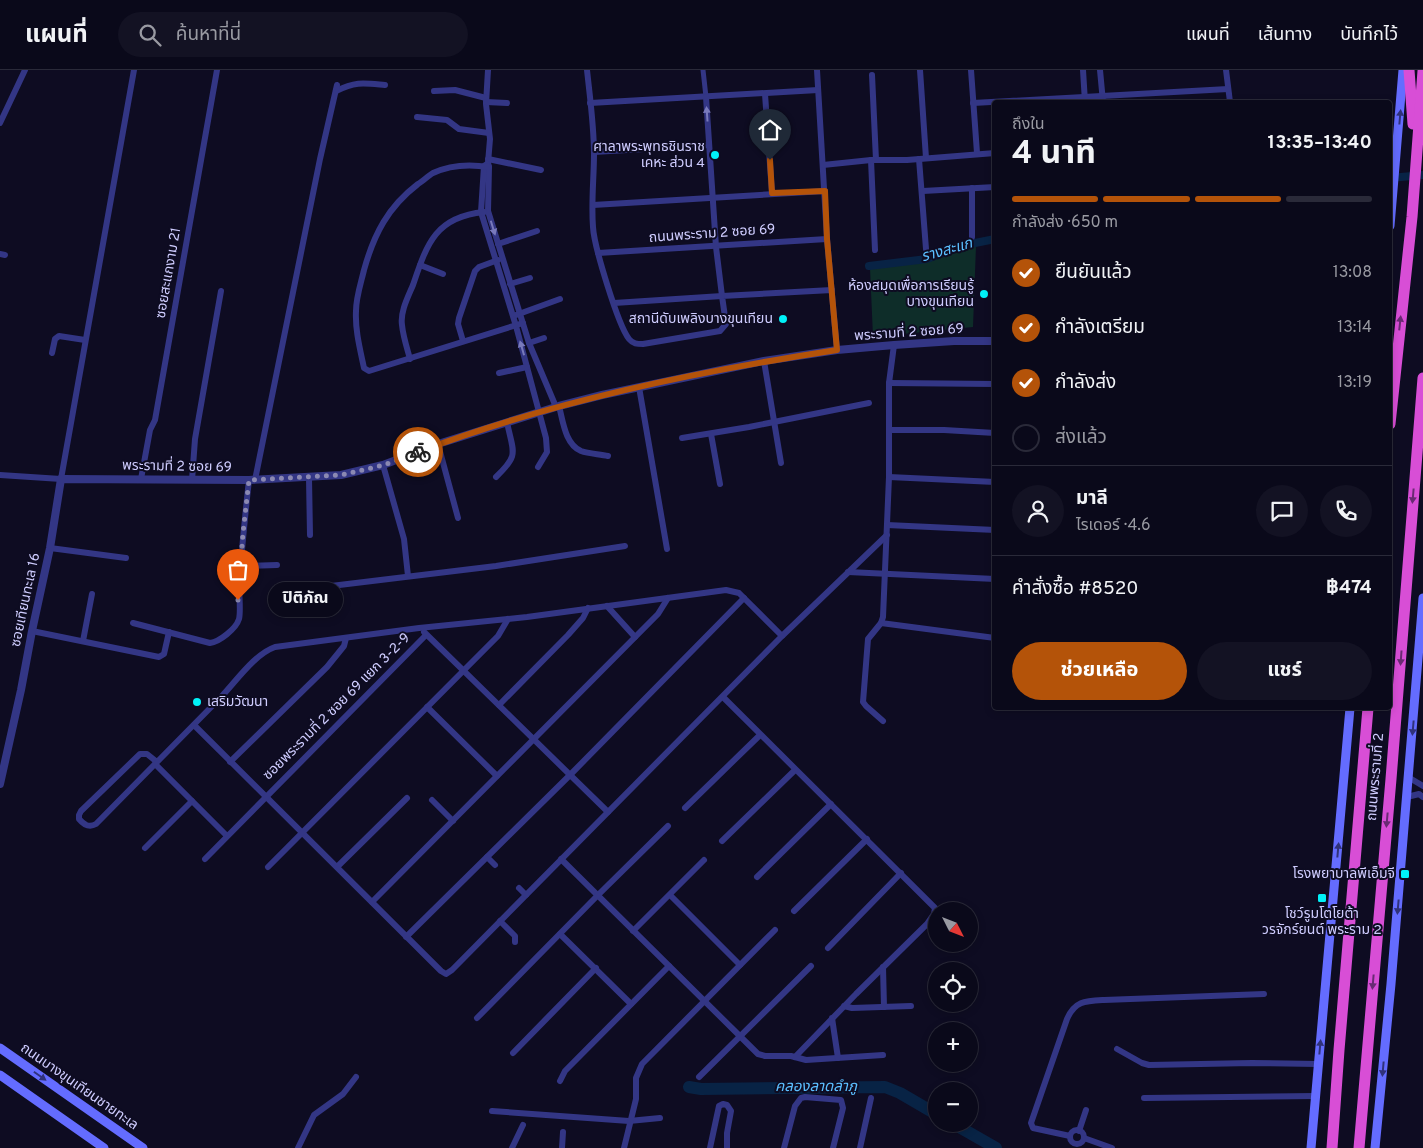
<!DOCTYPE html>
<html lang="th">
<head>
<meta charset="utf-8">
<style>
  body { margin:0; font-family:Overpass,"Noto Sans Thai",sans-serif; background:#131223; color:#f1f3f6; height:100vh; display:flex; flex-direction:column; font-size:19px; white-space:nowrap }
  * { box-sizing:border-box; margin:0 }
  p { font-size:16px; color:#999aa2 }
  .icon { flex:none; width:28px; height:28px; fill:none; stroke:currentColor; stroke-width:2; stroke-linecap:round; stroke-linejoin:round }
  .map { position:relative; flex:1; overflow:hidden }
  .details { position:absolute; left:992px; top:30px; width:400px; height:610px; display:flex; flex-direction:column; background:#0a091a; border-radius:5px; box-shadow:0 2px 8px #0003,0 0 0 1px #2a2a39 }
  .details>* { flex:none }
  .needle { width:32px; rotate:132deg }
  .buttons { position:absolute; left:928px; top:832px; display:grid; gap:10px }
  .buttons a { display:grid; place-items:center; width:50px; height:50px; border-radius:50%; background:#0a091a; box-shadow:0 2px 8px #0003,0 0 0 1px #2a2a39; font-size:25px }
  .pin { position:absolute; display:grid; place-items:center; width:42px; height:42px; color:#fff; margin:-51px -21px; border-radius:50% 50% 50% 0; rotate:-45deg; box-shadow:0 0 5px #0007 }
  .pin .icon { rotate:45deg }
  .courier { position:absolute; display:grid; place-items:center; width:50px; height:50px; margin:-25px; border:4px solid #b45309; border-radius:50%; background:#fff; color:#222; box-shadow:0 1px 6px #0007 }
  .bubble { position:absolute; height:35px; border-radius:18px; background:#0a091a; box-shadow:0 2px 8px #0003,0 0 0 1px #2a2a39; font-size:16px; font-weight:700; line-height:35px; text-align:center }
  .summary em { font-style:normal; font-weight:700 }
  .summary div { display:flex; flex-direction:column-reverse }
  .summary { display:flex; align-items:center; justify-content:space-between; height:85px; padding:0 20px }
  h1 { font-size:32px; font-weight:700; line-height:38px }
  .bar { display:grid; grid-template-columns:repeat(4,1fr); gap:8px 5px; align-content:center; height:60px; padding:0 20px }
  .bar i { height:6px; border-radius:4px; background:#2a2a39 }
  .bar .on { background:#b45309 }
  .bar p { grid-column:span 4 }
  .line { display:flex; align-items:center; gap:12px; padding:0 20px; border-top:1px solid #2a2a39 }
  .line div { flex:1 }
  .round { display:grid; place-items:center; flex:none; width:52px; height:52px; border-radius:26px; background:#131223 }
  ol { padding:0 20px; list-style:none }
  li { display:flex; align-items:center; gap:15px; height:55px }
  li p { margin-inline-start:auto }
  li .icon { padding:5px; border-radius:50%; background:#b45309; color:#fff; stroke-width:4 }
  li:last-child { color:#999aa2 }
  li i { width:28px; height:28px; border:2px solid #2a2a39; border-radius:50% }
  .primary-button { display:flex; gap:10px; margin-top:auto; padding:10px 20px }
  .primary-button a { flex:1; height:58px; border-radius:30px; background:#b45309; color:#fff; font-size:20px; font-weight:700; line-height:58px; text-align:center }
  .primary-button a+a { background:#131223; color:#f1f3f6 }
  header { display:flex; align-items:center; gap:30px; box-sizing:border-box; height:70px; padding:0 25px; background:#0a091a; border-bottom:1px solid #2a2a39 }
  header strong { font-size:24px }
  nav { display:flex; gap:28px; margin-inline-start:auto; font-size:18px }
  .search { width:350px; height:45px; background:#131223; display:flex; align-items:center; gap:12px; box-sizing:border-box; padding:0 18px; border-radius:28px; color:#999aa2; font-size:19px }
  .map>svg:first-child { display:block }
</style>
</head>
<body>
<header>
<strong>แผนที่</strong>
<div class="search"><svg class="icon" aria-label="search" viewBox="0 0 24 24"><circle cx="10" cy="10" r="6"/><path d="M15 15l6 6"/></svg>ค้นหาที่นี่</div>
<nav><a>แผนที่</a><a>เส้นทาง</a><a>บันทึกไว้</a></nav>
</header>
<div class="map">
<svg width="1423" height="1078" viewBox="0 0 1423 1078">
  <rect width="100%" height="100%" fill="#0e0c22"/>
  <polygon fill="#0e2d29" points="976,176 973,257 873,267 870,198 929,192"/>
  <g fill="none" stroke-linecap="round" stroke-linejoin="round">
    <g stroke="#082345" stroke-width="8">
      <polyline points="1390,108 1423,105"/>
      <polyline points="869,196 927,189 960,176 995,169"/>
    </g>
    <g stroke="#082345" stroke-width="12">
      <polyline points="689,1017 701,1019 885,1017 900,1023 936,1044"/>
      <polyline points="954,1054 996,1078"/>
    </g>
    <polyline stroke="#333685" stroke-width="5" points="703,0 706,27"/>
    <g stroke="#333685" stroke-width="6">
      <polyline points="488,0 486,34 490,69 488,93 489,97 488,141 529,273 556,337"/>
      <path d="M 587,0 C 590,28 594,56 594,84 C 594,108 591,132 593,157 C 594,176 618,255 629,269 C 633,274 637,274 643,274 L 720,261 L 726,254 L 722,226 L 832,220"/>
      <polyline points="817,0 827,169 837,280"/>
      <polyline points="920,0 926,88"/>
      <polyline points="971,0 977,83"/>
      <polyline points="1083,0 1085,32"/>
      <polyline points="1100,0 1103,32"/>
      <polyline points="1226,0 1230,32"/>
      <polyline points="872,5 876,90"/>
      <path d="M 336,21 C 356,11 364,13 385,15"/>
      <polyline points="434,21 455,20 486,28"/>
      <polyline points="765,24 772,123"/>
      <polyline points="486,32 507,33"/>
      <polyline points="590,33 818,20"/>
      <polyline points="973,33 1228,19"/>
      <polyline points="417,47 447,50 459,59 489,63"/>
      <polyline points="0,53 25,0"/>
      <polyline points="594,82 709,75"/>
      <polyline points="488,89 541,100"/>
      <polyline points="919,89 926,179"/>
      <polyline points="871,90 875,180"/>
      <polyline points="487,94 484,96 481,142 516,256 546,368 547,382 538,397"/>
      <polyline points="823,95 871,90 907,90 995,83"/>
      <path d="M 489,97 C 470,94 452,94 433,103 C 428,106 423,111 418,114 C 388,137 374,164 364,200 C 361,213 356,227 356,241 C 355,260 360,279 364,298 L 369,301 L 523,253"/>
      <polyline points="923,121 995,117"/>
      <polyline points="593,135 825,121"/>
      <polyline points="972,167 972,118"/>
      <polyline points="498,174 537,161"/>
      <polyline points="598,183 827,169"/>
      <polyline points="0,184 5,185"/>
      <polyline points="420,195 443,204"/>
      <polyline points="510,214 530,208"/>
      <polyline points="614,233 722,226 716,177 706,27"/>
      <polyline points="516,245 560,229"/>
      <polyline points="463,271 458,254 459,248 475,201 479,197 498,190"/>
      <polyline points="529,273 544,268"/>
      <polyline points="52,283 55,269 59,266 85,270"/>
      <path d="M 410,289 C 407,278 403,266 402,255 C 400,242 408,227 413,215 C 427,174 435,147 484,142"/>
      <polyline points="764,291 781,393"/>
      <polyline points="499,303 527,297"/>
      <polyline points="889,313 995,314"/>
      <polyline points="639,317 667,479"/>
      <path d="M 559,336 C 563,351 565,374 581,381 C 589,384 600,384 608,386"/>
      <polyline points="889,360 944,360 995,363"/>
      <polyline points="711,364 720,414"/>
      <polyline points="682,368 749,357 869,333"/>
      <polyline points="438,374 458,448"/>
      <polyline points="383,395 404,469 408,506"/>
      <polyline points="0,405 61,409 134,0"/>
      <path d="M 496,407 C 520,384 513,383 507,352"/>
      <polyline points="889,407 995,412"/>
      <polyline points="309,408 310,465"/>
      <polyline points="141,409 150,360 155,350 217,0"/>
      <polyline points="192,410 195,369 221,221"/>
      <polyline points="255,410 320,89 337,15"/>
      <polyline points="887,455 995,460"/>
      <polyline points="50,478 126,488"/>
      <polyline points="241,496 277,495"/>
      <polyline points="848,502 995,509"/>
      <polyline points="298,520 496,496 625,476"/>
      <polyline points="607,536 635,567"/>
      <path d="M 133,553 L 210,573 C 219,572 236,559 239,549 C 241,542 239,523 239,514 C 242,479 245,445 249,410"/>
      <polyline points="881,553 995,568"/>
      <polyline points="32,561 159,587 164,584 169,562"/>
      <polyline points="424,562 608,742"/>
      <polyline points="83,571 92,524"/>
      <polyline points="723,627 935,838 934,844 927,854 856,924 795,987"/>
      <polyline points="499,635 568,565 583,548 588,538"/>
      <polyline points="427,637 497,706"/>
      <polyline points="883,651 866,636 863,632 868,569 881,553 883,547 889,407 889,313 894,275"/>
      <polyline points="194,655 441,901 446,904 452,900 782,566 887,465"/>
      <path d="M 157,692 L 147,684 L 140,684 L 81,741 L 79,745 L 79,749 C 84,755 89,758 96,754 C 138,711 180,669 222,626 C 237,610 255,584 275,577 L 419,558 L 527,547 L 726,520 L 739,523 L 782,566"/>
      <polyline points="230,692 327,597 344,576 346,568"/>
      <polyline points="155,694 227,766"/>
      <polyline points="1408,707 1423,716"/>
      <polyline points="1407,727 1419,724 1423,727"/>
      <polyline points="432,730 453,751"/>
      <polyline points="685,738 760,665"/>
      <polyline points="722,771 795,700"/>
      <polyline points="145,778 192,731"/>
      <polyline points="487,787 495,795"/>
      <polyline points="205,789 426,565"/>
      <polyline points="561,789 758,984 765,986 791,986 806,990 883,985"/>
      <polyline points="268,797 491,573 498,566 508,549"/>
      <polyline points="337,797 407,728"/>
      <polyline points="757,807 831,734"/>
      <polyline points="519,818 526,825"/>
      <polyline points="670,825 740,895"/>
      <polyline points="372,832 658,544 668,528"/>
      <polyline points="794,841 867,769"/>
      <polyline points="500,851 515,866 515,872"/>
      <polyline points="633,861 704,790"/>
      <polyline points="560,864 631,934"/>
      <polyline points="406,867 570,705 744,528"/>
      <polyline points="828,878 901,803"/>
      <polyline points="883,897 884,937"/>
      <polyline points="844,936 852,938 911,936"/>
      <polyline points="477,948 597,826 668,756"/>
      <polyline points="832,948 838,988"/>
      <polyline points="1117,979 1142,993 1149,995 1252,993 1318,994"/>
      <polyline points="513,983 596,898"/>
      <polyline points="699,1007 811,896"/>
      <polyline points="560,1011 565,1001 669,896"/>
      <polyline points="1144,1028 1316,1026"/>
      <polyline points="492,1041 629,1051 660,1048"/>
      <circle cx="1077" cy="1067" r="7"/>
      <polyline points="1079,1061 1086,1040"/>
      <path d="M 1070,1066 L 1033,1058 L 1031,1053 L 1067,949 C 1075,931 1085,931 1104,930 L 1264,924"/>
      <polyline points="1084,1068 1112,1078"/>
      <polyline points="298,1078 314,1045 343,1024 356,1007"/>
      <polyline points="512,1078 523,1055"/>
      <polyline points="562,1078 563,1062"/>
      <polyline points="624,1078 636,1029 636,1008 642,994 775,860"/>
      <polyline points="710,1078 719,1036 723,1034 727,1035 731,1041 727,1063 727,1078"/>
      <polyline points="784,1078 795,1036 801,1028 805,1027 841,1030 843,1038 833,1078"/>
      <polyline points="860,1078 871,1028"/>
    </g>
    <polyline stroke="#333685" stroke-width="8" points="0,714 21,620 32,561 50,478 61,409 249,410 341,405 383,395 438,374 559,336 602,325 764,291 837,280 894,275 954,271 995,271"/>
    <g stroke="#646cff" stroke-width="9">
      <polyline points="1390,156 1403,0"/>
      <polyline points="0,978 143,1078"/>
      <polyline points="0,1005 104,1078"/>
      <polyline points="1311,1078 1350,638"/>
      <polyline points="1375,1078 1391,914 1423,528"/>
    </g>
    <g stroke="#d84ed6" stroke-width="11">
      <polyline points="1409,0 1413,54"/>
      <polyline points="1390,354 1412,147 1423,1"/>
      <polyline points="1332,1078 1339,980 1368,638"/>
      <polyline points="1359,1078 1391,709 1423,308"/>
    </g>
  </g>
  <defs><path id="oneway-solid" d="M-6-.8H1V-3.2L6.5 0L1 3.2V.8H-6Z" transform="scale(1.25)"/></defs>
  <g fill="#797abc">
    <use href="#oneway-solid" transform="translate(707 44) rotate(-94)"/>
    <use href="#oneway-solid" transform="translate(493 158) rotate(73)"/>
    <use href="#oneway-solid" transform="translate(522 278) rotate(-106)"/>
  </g>
  <g fill="#30327a">
    <use href="#oneway-solid" transform="translate(1400 47) rotate(-85)"/>
    <use href="#oneway-solid" transform="translate(1413 658) rotate(95)"/>
    <use href="#oneway-solid" transform="translate(1338 780) rotate(-85)"/>
    <use href="#oneway-solid" transform="translate(1398 837) rotate(95)"/>
    <use href="#oneway-solid" transform="translate(1320 977) rotate(-85)"/>
    <use href="#oneway-solid" transform="translate(1383 999) rotate(95)"/>
    <use href="#oneway-solid" transform="translate(40 1006) rotate(35)"/>
  </g>
  <g fill="#692a73">
    <use href="#oneway-solid" transform="translate(1400 253) rotate(-84)"/>
    <use href="#oneway-solid" transform="translate(1413 426) rotate(95)"/>
    <use href="#oneway-solid" transform="translate(1401 588) rotate(94)"/>
    <use href="#oneway-solid" transform="translate(1387 750) rotate(95)"/>
    <use href="#oneway-solid" transform="translate(1373 912) rotate(95)"/>
  </g>
  <g fill="none" stroke-linecap="round" stroke-linejoin="round">
    <polyline stroke="#8b89b2" stroke-width="5" stroke-dasharray="0 9" points="238,530 243,463 249,410 341,405 384,395 418,382"/>
    <path stroke="#b45309" stroke-width="6" d="M 418,382 C 553,331 695,302 837,280 L 827,169 L 825,121 L 772,123 L 770,90"/>
  </g>
  <g fill="#00f2f8" stroke="#0e0c22" stroke-width="2">
    <circle cx="715" cy="85" r="5"/>
    <circle cx="984" cy="224" r="5"/>
    <circle cx="783" cy="249" r="5"/>
    <circle cx="197" cy="632" r="5"/>
    <rect x="1400" y="799" width="10" height="10" rx="2.5"/>
    <rect x="1317" y="823" width="10" height="10" rx="2.5"/>
  </g>
  <g text-anchor="middle" dominant-baseline="central" stroke-width="4" stroke-linejoin="round" paint-order="stroke">
    <g font-size="14" fill="#cfcdff" stroke="#0e0c22" text-anchor="end">
      <text x="705" y="77">ศาลาพระพุทธชินราช<tspan x="705" dy="16">เคหะ ส่วน 4</tspan></text>
      <text x="974" y="216">ห้องสมุดเพื่อการเรียนรู้<tspan x="974" dy="16">บางขุนเทียน</tspan></text>
      <text x="773" y="249">สถานีดับเพลิงบางขุนเทียน</text>
      <text x="207" y="632" text-anchor="start">เสริมวัฒนา</text>
      <text x="1395" y="804">โรงพยาบาลพีเอ็มจี</text>
      <text x="1322" y="844" text-anchor="middle">โชว์รูมโตโยต้า<tspan x="1322" dy="16">วรจักร์ยนต์ พระราม 2</tspan></text>
    </g>
    <g font-size="14" fill="#cfcdff" stroke="#0e0c22">
      <text transform="translate(712 164) rotate(-4)">ถนนพระราม 2 ซอย 69</text>
      <text transform="translate(169 203) rotate(-80)">ซอยสะแกงาม 21</text>
      <text transform="translate(909 263) rotate(-4)">พระรามที่ 2 ซอย 69</text>
      <text transform="translate(177 397) rotate(1)">พระรามที่ 2 ซอย 69</text>
      <text transform="translate(26 530) rotate(-78)">ซอยเทียนทะเล 16</text>
      <text transform="translate(337 637) rotate(-45)">ซอยพระรามที่ 2 ซอย 69 แยก 3-2-9</text>
      <text transform="translate(1376 707) rotate(-85)">ถนนพระรามที่ 2</text>
      <text transform="translate(79 1017) rotate(35)">ถนนบางขุนเทียนชายทะเล</text>
    </g>
    <g font-size="15" font-style="italic" fill="#5bbfff" stroke="#0e0c22">
      <text transform="translate(947 181) rotate(-16)">รางสะแก</text>
      <text x="816" y="1017">คลองลาดลำภู</text>
    </g>
  </g>
</svg>
<div class="buttons">
<a><svg class="needle" viewBox="-14 -14 28 28"><path d="M0-13l5 13h-10z" fill="#e53935"/><path d="M0 13l5-13h-10z" fill="#999aa2"/></svg></a>
<a><svg class="icon" aria-label="locate" viewBox="0 0 24 24"><circle cx="12" cy="12" r="6"/><path d="M12 2v4M12 18v4M2 12h4M18 12h4"/></svg></a>
<a>+</a>
<a>−</a>
</div>
<div class="pin" style="left:238px;top:530px;background:#ea580c"><svg class="icon" aria-label="bag" viewBox="0 0 24 24"><path d="M5 8h14l-1 12H6zM9 8a3 3 0 0 1 6 0"/></svg></div>
<div class="pin" style="left:770px;top:90px;background:#1f2937"><svg class="icon" aria-label="home" viewBox="0 0 24 24"><path d="M3 11l9-7 9 7M6 9v11h12V9"/></svg></div>
<div class="courier" style="left:418px;top:382px"><svg class="icon" aria-label="bike" viewBox="0 0 24 24"><circle cx="6" cy="16" r="4"/><circle cx="18" cy="16" r="4"/><path d="M6 16l4-8h5l3 8M10 8l3 8H6M13 5h3"/></svg></div>
<div class="bubble" style="left:268px;top:512px;width:75px">ปิติภัณ</div>
<section class="details">
<div class="summary"><div><h1>4 นาที</h1><p>ถึงใน</p></div><em>13:35–13:40</em></div>
<div class="bar"><i class="on"></i><i class="on"></i><i class="on"></i><i></i><p>กำลังส่ง · 650 m</p></div>
<ol>
<li><svg class="icon" aria-label="check" viewBox="0 0 24 24"><path d="M5 12l5 5 9-10"/></svg>ยืนยันแล้ว<p>13:08</p></li>
<li><svg class="icon" aria-label="check" viewBox="0 0 24 24"><path d="M5 12l5 5 9-10"/></svg>กำลังเตรียม<p>13:14</p></li>
<li><svg class="icon" aria-label="check" viewBox="0 0 24 24"><path d="M5 12l5 5 9-10"/></svg>กำลังส่ง<p>13:19</p></li>
<li><i></i>ส่งแล้ว</li>
</ol>
<div class="line" style="height:90px"><a class="round"><svg class="icon" aria-label="person" viewBox="0 0 24 24"><circle cx="12" cy="8" r="4"/><path d="M4 21q1-7 8-7t8 7"/></svg></a><div><b>มาลี</b><p>ไรเดอร์ · 4.6</p></div><a class="round"><svg class="icon" aria-label="chat" viewBox="0 0 24 24"><path d="M4 5h16v11H9l-5 4z"/></svg></a><a class="round"><svg class="icon" aria-label="phone" viewBox="0 0 24 24"><path d="M5 4h4l2 5-3 2q2 4 5 5l2-3 5 2v4C11 20 4 13 5 4z"/></svg></a></div>
<div class="line" style="height:65px"><div>คำสั่งซื้อ #8520</div><b>฿474</b></div>
<div class="primary-button"><a>ช่วยเหลือ</a><a>แชร์</a></div>
</section>
</div>
</body>
</html>
